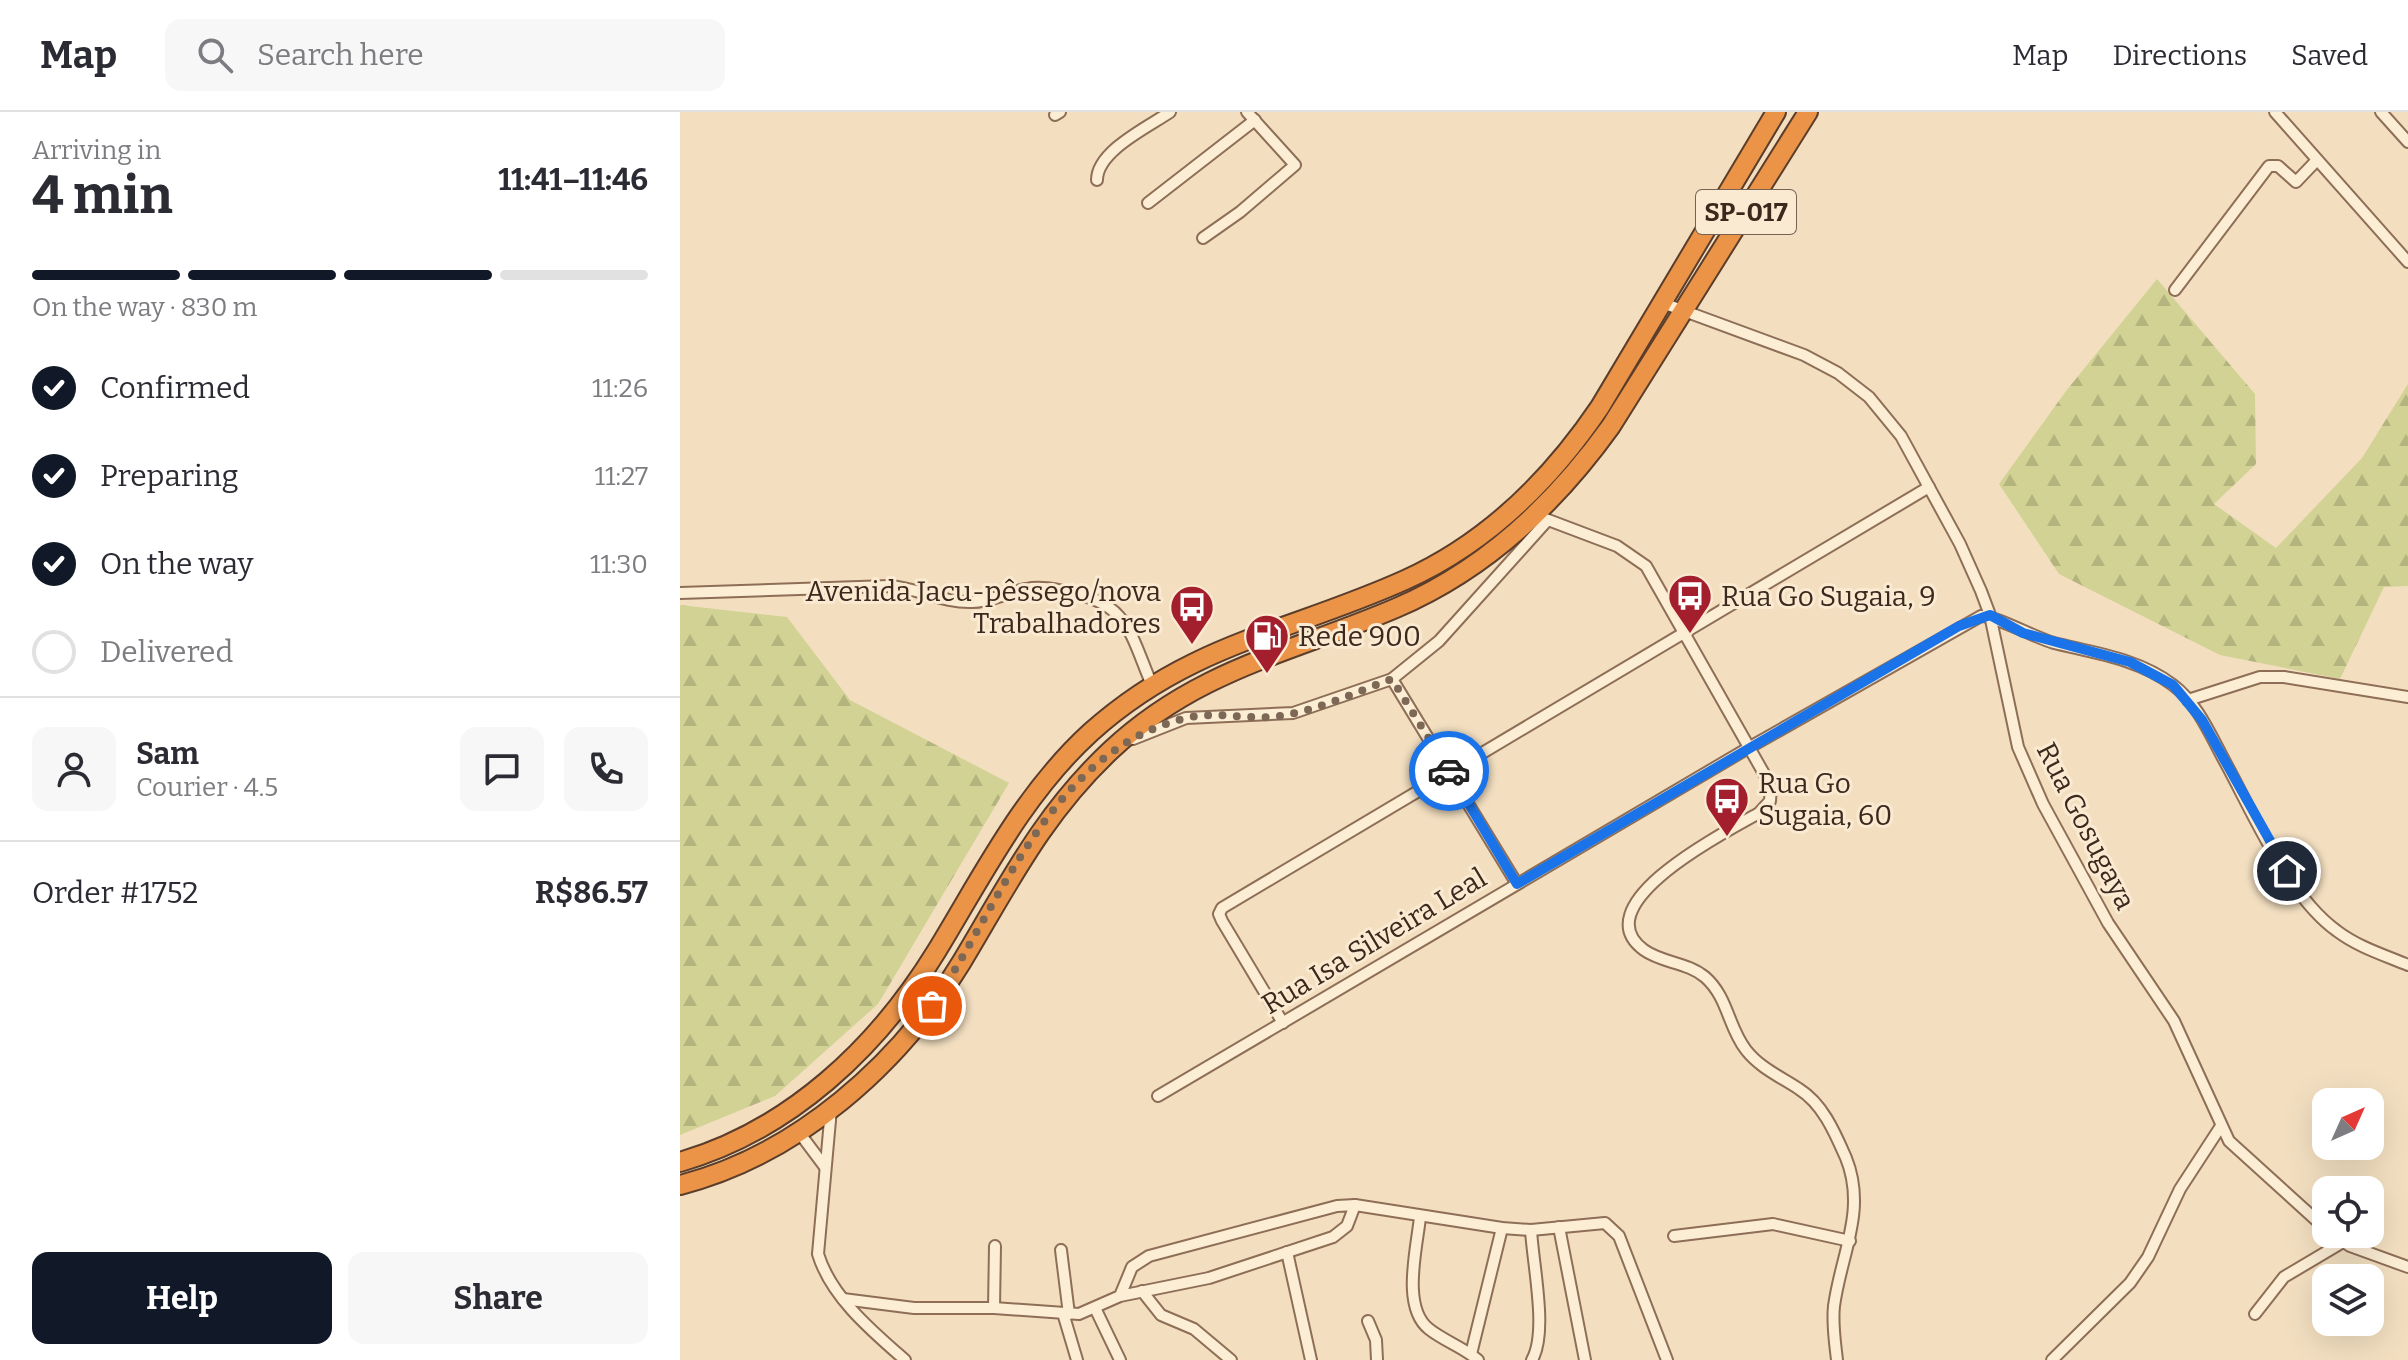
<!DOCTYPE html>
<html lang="en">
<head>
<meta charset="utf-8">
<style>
  body { margin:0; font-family:Bitter,serif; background:#f7f7f7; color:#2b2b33; height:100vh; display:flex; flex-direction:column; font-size:30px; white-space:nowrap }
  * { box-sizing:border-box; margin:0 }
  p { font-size:26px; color:#7c7c81 }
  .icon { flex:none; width:44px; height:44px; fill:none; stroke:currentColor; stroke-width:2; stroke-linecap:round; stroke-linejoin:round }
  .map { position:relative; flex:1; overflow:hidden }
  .details { display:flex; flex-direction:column; background:#fff; width:680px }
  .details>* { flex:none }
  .needle { width:52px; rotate:45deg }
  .controls { position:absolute; left:1632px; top:976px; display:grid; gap:16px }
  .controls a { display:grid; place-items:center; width:72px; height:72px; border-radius:16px; background:#fff; box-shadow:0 8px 32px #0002; font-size:40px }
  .pin { position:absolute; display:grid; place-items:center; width:68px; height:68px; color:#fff; margin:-34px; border:4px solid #fff; border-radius:50%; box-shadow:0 2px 8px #0007 }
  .courier { position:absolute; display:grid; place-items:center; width:80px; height:80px; margin:-40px; border:6px solid #1a73e8; border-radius:50%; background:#fff; color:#222; box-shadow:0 2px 10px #0007 }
  .headline em { font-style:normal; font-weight:700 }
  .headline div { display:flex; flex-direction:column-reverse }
  .headline { display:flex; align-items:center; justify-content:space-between; height:136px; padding:0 32px }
  h1 { font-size:52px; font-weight:700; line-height:60px }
  .bar { display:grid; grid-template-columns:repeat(4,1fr); gap:12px 8px; align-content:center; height:96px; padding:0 32px }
  .bar i { height:10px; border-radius:6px; background:#e1e1e2 }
  .bar .active { background:#111827 }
  .bar p { grid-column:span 4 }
  .line { display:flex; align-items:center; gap:20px; padding:0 32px; border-top:2px solid #e1e1e2 }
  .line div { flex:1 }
  .round { display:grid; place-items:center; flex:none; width:84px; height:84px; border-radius:16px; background:#f7f7f7 }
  ol { padding:0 32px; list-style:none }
  li { display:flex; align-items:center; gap:24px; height:88px }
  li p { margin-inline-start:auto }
  li .icon { padding:8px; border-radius:50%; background:#111827; color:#fff; stroke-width:4 }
  li:last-child { color:#7c7c81 }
  li i { width:44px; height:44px; border:4px solid #e1e1e2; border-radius:50% }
  .button { display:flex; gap:16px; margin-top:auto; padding:16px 32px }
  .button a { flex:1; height:92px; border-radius:16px; background:#111827; color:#fff; font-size:32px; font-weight:700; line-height:92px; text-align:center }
  .button a+a { background:#f7f7f7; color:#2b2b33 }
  header { display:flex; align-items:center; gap:48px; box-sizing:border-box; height:112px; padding:0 40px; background:#fff; border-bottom:2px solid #e1e1e2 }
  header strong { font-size:38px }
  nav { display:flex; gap:44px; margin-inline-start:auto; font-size:28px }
  .search { width:560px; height:72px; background:#f7f7f7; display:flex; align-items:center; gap:20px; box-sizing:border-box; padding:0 28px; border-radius:16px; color:#7c7c81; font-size:30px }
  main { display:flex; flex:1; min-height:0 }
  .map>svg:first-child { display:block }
</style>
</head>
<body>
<header>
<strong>Map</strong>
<div class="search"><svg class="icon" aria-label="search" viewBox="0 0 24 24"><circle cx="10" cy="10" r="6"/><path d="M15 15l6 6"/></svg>Search here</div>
<nav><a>Map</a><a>Directions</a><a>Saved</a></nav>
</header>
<main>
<section class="details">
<div class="headline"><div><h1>4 min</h1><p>Arriving in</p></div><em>11:41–11:46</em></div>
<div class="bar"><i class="active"></i><i class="active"></i><i class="active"></i><i></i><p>On the way · 830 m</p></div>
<ol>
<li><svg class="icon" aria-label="check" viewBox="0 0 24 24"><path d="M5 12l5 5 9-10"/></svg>Confirmed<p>11:26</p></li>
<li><svg class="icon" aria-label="check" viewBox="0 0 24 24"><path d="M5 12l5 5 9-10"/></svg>Preparing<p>11:27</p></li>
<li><svg class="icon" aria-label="check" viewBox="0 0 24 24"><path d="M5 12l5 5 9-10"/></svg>On the way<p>11:30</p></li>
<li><i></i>Delivered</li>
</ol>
<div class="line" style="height:144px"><a class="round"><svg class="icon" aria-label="person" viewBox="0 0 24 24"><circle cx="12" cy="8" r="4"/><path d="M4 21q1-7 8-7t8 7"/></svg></a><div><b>Sam</b><p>Courier · 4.5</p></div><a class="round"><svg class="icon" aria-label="chat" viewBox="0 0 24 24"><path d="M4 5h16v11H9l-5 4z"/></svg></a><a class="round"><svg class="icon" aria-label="phone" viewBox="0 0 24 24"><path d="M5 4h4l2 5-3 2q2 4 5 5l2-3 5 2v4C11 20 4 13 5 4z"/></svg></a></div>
<div class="line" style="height:104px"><div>Order #1752</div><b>R$86.57</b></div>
<div class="button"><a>Help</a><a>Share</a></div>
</section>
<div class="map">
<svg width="1728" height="1248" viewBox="0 0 1728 1248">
  <defs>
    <pattern id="forest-firs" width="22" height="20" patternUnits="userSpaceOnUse" patternTransform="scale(2)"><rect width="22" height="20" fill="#d1d293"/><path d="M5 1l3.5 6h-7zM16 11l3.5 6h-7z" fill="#b4b47e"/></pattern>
  </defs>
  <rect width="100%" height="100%" fill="#f3dfc0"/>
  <g fill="url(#forest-firs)">
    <polygon points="1477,167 1575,282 1576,352 1534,392 1596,436 1682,346 1728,272 1728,474 1704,475 1660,567 1540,543 1379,462 1319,372 1386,279"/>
    <polygon points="0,493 107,505 170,588 329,671 198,892 95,984 0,1023"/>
  </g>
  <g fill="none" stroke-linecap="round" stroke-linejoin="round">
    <g stroke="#8e6e56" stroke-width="14">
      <g id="street">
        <polyline points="1595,0 1728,150"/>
        <polyline points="1701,0 1728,30"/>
        <polyline points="375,3 380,0"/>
        <path d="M 417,68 C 417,39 468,15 490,0"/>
        <polyline points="468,91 575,8"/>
        <polyline points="523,126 560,100 615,53 567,0"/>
        <polyline points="1495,178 1589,54 1598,54 1616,70 1637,48"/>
        <polyline points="980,190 1124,243 1158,261 1189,285 1221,324 1280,432 1301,479 1310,503 1338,635 1363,692 1428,811 1494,909 1549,1029 1646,1117"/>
        <path d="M 855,403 L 937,434 L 966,454 L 1091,674 L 1090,689 L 1079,701 C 1051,717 901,792 964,838 C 982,851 1007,850 1025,865 C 1048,885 1048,915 1066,938 C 1080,956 1101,965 1119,977 C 1143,992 1155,1021 1166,1046 C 1187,1098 1161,1142 1154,1194 C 1152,1212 1155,1230 1157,1248"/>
        <path d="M 0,481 L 209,474 C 238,476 263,491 292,490 C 311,490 328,480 346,477 C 360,474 374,477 388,480 C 449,491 450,522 472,573"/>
        <polyline points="712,567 837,772"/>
        <polyline points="1508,588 1580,565 1604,565 1728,585"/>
        <polyline points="453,627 506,606 613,601 712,567 759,529 866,410"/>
        <polyline points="603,911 542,809 539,802 542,796 1249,375"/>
        <path d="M 478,984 L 1070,635 L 1301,504 C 1313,503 1356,526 1374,531 C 1415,541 1459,547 1493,573 C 1517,591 1530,622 1544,648 C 1573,701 1608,784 1657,819 C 1678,835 1704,843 1728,853"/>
        <path d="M 151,997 L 138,1142 C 151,1185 192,1219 225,1248"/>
        <polyline points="118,1019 145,1055"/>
        <polyline points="675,1093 822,1116 851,1118 925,1111 939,1124 987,1248"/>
        <path d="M 740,1105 C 737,1136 721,1195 749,1217 C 764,1229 783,1235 798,1248"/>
        <polyline points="879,1115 905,1248"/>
        <path d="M 851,1118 C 853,1154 868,1220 852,1248"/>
        <polyline points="1652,1122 1670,1134 1728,1155"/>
        <polyline points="994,1124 1093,1112 1170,1129"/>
        <polyline points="381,1138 389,1202"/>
        <polyline points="607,1140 631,1248"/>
        <polyline points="462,1179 481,1203 514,1217 551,1248"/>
        <polyline points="163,1187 234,1196 314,1196 399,1202 440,1184 529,1166 653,1125 667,1114 675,1093 657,1094 469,1144 452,1155 440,1184"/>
        <polyline points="314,1196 315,1134"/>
        <polyline points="416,1198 440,1248"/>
        <polyline points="383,1201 397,1248"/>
        <polyline points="1575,1202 1604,1165 1663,1130"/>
        <polyline points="688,1209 696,1228 697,1248"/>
        <polyline points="791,1242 822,1116"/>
        <polyline points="1372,1248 1450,1171 1468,1145 1500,1077 1541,1014"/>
      </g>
    </g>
    <g stroke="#5b3d2b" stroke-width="22">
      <g id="highway">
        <path d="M 0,1050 C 110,1018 197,936 256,840 C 303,763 343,682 411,620 C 510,531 610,520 725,468 C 807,431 870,369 920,295 L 1096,0"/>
        <path d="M 0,1073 C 117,1043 219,953 281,851 C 328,773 362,703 430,639 C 517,557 611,541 716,496 C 805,458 875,392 931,314 L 1128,0"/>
      </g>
    </g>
    <use href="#street" stroke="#fcedd5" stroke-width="10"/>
    <use href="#highway" stroke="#eb9448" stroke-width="18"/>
  </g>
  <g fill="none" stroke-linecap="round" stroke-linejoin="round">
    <path stroke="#7c6855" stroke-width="8" stroke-dasharray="0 14.4" d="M 252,894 C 322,791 370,639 506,606 C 534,599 562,607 591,605 C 633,601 673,581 712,567 L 769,659"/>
    <polyline stroke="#1a73e8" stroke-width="10" points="769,659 837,772 1279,514 1310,503 1343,521 1450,550 1493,573 1522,608 1607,759"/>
  </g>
  <defs>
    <g id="bus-pin" transform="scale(2.3)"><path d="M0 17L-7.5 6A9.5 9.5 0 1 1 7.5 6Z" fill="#a41f2d" stroke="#f9ead1"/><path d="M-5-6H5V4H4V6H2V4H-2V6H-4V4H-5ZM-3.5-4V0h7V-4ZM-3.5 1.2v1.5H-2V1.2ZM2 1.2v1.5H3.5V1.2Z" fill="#fff"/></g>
    <g id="fuel-pin" transform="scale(2.3)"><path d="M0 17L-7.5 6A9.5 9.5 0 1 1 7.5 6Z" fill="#a41f2d" stroke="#f9ead1"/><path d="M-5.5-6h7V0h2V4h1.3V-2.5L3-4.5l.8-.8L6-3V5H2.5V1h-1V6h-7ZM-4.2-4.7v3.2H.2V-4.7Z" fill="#fff"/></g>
  </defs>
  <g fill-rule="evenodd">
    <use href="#bus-pin" x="1010" y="484"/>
    <use href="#bus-pin" x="512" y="495"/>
    <use href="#fuel-pin" x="587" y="524"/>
    <use href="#bus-pin" x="1047" y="687"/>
  </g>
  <g text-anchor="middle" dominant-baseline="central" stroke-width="6" stroke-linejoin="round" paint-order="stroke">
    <rect fill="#f9ead1" stroke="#756252" stroke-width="2" x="1016" y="78" width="100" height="44" rx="6"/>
    <g font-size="26" font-weight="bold" fill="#3c281c">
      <text x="1066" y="100">SP-017</text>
    </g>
    <g font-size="28" fill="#3c281c" stroke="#f9ead1" text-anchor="start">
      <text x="481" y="479" text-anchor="end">Avenida Jacu-pêssego/nova<tspan x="481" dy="32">Trabalhadores</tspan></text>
      <text x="1041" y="484">Rua Go Sugaia, 9</text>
      <text x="618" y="524">Rede 900</text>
      <text x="1078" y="671">Rua Go<tspan x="1078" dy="32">Sugaia, 60</tspan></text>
    </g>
    <g font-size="28" fill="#3c281c" stroke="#f9ead1">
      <text transform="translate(1406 714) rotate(63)">Rua Gosugaya</text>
      <text transform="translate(694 829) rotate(-31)">Rua Isa Silveira Leal</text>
    </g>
  </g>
</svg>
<div class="controls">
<a><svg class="needle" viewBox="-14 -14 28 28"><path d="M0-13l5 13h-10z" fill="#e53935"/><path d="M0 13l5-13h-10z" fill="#7c7c81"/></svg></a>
<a><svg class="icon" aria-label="locate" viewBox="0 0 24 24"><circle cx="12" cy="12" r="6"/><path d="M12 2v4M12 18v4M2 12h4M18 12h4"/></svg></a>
<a><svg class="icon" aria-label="layers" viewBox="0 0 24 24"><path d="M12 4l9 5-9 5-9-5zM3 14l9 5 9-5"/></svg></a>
</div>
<div class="pin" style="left:252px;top:894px;background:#ea580c"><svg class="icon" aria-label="bag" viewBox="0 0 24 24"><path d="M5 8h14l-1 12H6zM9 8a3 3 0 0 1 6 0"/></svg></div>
<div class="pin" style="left:1607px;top:759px;background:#1f2937"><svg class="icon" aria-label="home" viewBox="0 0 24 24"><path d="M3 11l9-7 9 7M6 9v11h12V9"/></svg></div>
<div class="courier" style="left:769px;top:659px"><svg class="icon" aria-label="car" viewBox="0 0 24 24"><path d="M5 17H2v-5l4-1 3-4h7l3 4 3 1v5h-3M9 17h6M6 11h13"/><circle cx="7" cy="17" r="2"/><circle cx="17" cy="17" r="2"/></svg></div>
</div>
</main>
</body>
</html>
